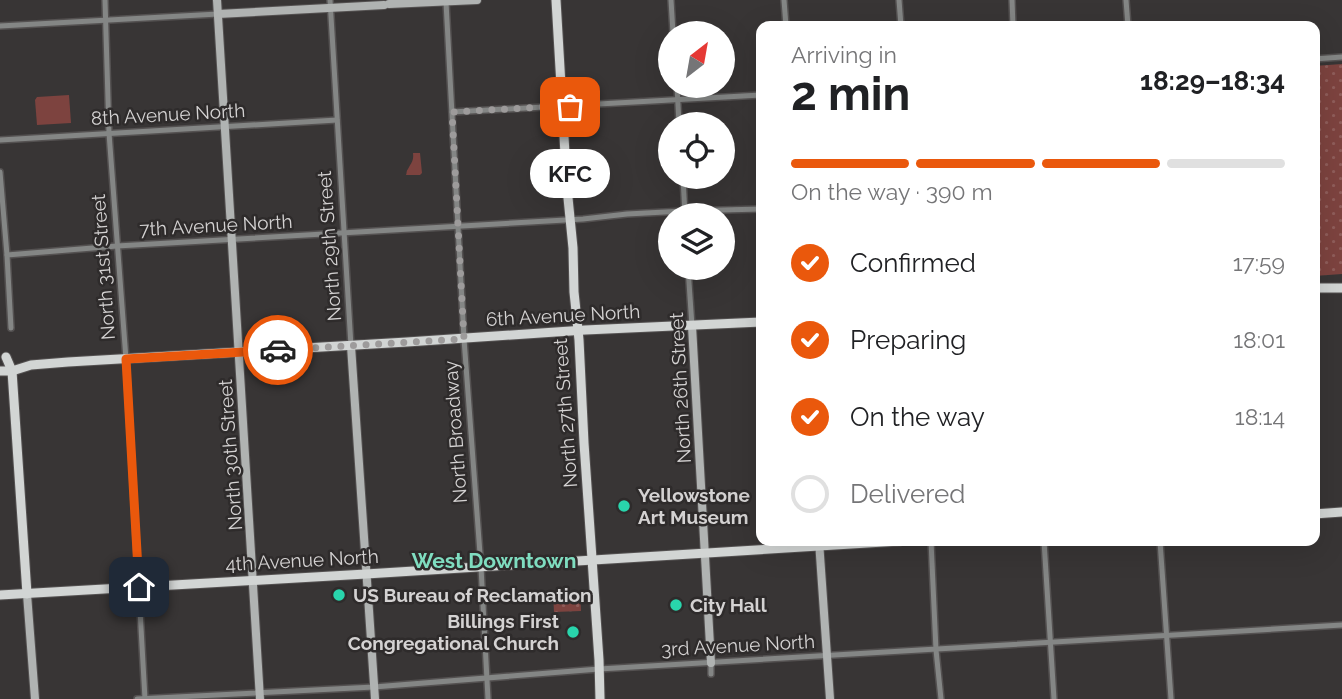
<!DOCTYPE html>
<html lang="en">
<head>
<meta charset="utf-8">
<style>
  body { margin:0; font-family:Raleway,sans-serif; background:#f6f6f6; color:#202124; height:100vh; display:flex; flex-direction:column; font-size:26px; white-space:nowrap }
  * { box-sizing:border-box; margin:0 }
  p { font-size:23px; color:#757577 }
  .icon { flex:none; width:38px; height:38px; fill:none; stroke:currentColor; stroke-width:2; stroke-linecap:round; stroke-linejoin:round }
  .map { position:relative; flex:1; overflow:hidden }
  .sheet { position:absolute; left:756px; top:21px; width:564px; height:525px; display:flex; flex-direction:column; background:#fff; border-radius:14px; box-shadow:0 7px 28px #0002 }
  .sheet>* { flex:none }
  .needle { width:46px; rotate:31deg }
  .buttons { position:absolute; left:658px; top:21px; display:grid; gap:14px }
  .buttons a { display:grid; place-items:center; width:77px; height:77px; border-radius:50%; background:#fff; box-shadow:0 7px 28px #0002; font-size:35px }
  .pin { position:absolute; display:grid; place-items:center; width:60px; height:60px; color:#fff; margin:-30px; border-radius:14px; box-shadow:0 4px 10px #0006 }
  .courier { position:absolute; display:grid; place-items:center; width:70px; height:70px; margin:-35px; border:5px solid #ea580c; border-radius:50%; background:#fff; color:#222; box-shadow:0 2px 9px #0007 }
  .bubble { position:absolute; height:49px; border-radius:24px; background:#fff; box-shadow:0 7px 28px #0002; font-size:23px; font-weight:700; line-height:49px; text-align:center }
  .headline em { font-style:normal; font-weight:700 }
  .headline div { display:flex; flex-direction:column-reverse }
  .headline { display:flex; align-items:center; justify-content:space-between; height:119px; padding:0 35px }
  h1 { font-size:46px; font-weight:700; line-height:52px }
  .bar { display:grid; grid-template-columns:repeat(4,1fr); gap:10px 7px; align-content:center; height:84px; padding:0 35px }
  .bar i { height:9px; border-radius:5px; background:#e0e0e0 }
  .bar .on { background:#ea580c }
  .bar p { grid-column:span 4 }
  ol { padding:0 35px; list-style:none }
  li { display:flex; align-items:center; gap:21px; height:77px }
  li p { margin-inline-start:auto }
  li .icon { padding:7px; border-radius:50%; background:#ea580c; color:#fff; stroke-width:4 }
  li:last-child { color:#757577 }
  li i { width:38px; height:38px; border:4px solid #e0e0e0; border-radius:50% }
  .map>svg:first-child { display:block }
</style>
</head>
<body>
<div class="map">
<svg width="1342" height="699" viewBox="0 0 1342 699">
  <defs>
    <pattern id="park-dots" width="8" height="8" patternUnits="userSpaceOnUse" patternTransform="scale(1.75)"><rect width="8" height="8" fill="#7d433f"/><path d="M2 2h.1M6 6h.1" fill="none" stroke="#8f5d5a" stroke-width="1.8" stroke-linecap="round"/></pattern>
  </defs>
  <rect width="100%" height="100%" fill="#383535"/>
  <g fill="#7d433f">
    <polygon points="69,95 71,123 37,125 35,100 37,97"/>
    <path d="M 413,153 L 420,153 L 422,173 L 420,175 L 406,175 C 407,173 406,171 408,169 C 411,163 414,161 413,153 Z"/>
  </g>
  <g fill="url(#park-dots)">
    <polygon points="1342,64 1342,274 1314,276 1314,66"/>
    <polygon points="580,592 581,611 554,612 553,593"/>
  </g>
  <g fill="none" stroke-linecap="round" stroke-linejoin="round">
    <g stroke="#545151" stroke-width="8">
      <g id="street">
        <polyline points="105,0 109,133 126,359 145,699"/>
        <polyline points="330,0 351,346"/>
        <polyline points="671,0 673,33"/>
        <polyline points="784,0 786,26"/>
        <polyline points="899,0 901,26"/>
        <polyline points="1012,0 1013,26"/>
        <polyline points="1126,0 1128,26"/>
        <polyline points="446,2 464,339 481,567 488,699"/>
        <polyline points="0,26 218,14"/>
        <polyline points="1314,59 1342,57"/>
        <polyline points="677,86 679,124"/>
        <polyline points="452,112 761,95"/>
        <polyline points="0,140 337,120"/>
        <polyline points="0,172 7,255 11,328"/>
        <polyline points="683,177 685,215"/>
        <polyline points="7,255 117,246 583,219 627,214 684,211 761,209"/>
        <polyline points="688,268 692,326"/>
        <polyline points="931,541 936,650 941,699"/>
        <polyline points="1044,541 1054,699"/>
        <polyline points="1160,541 1171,699"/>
        <polyline points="711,663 711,674"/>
        <polyline points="137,699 374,687 599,669 1342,625"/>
      </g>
    </g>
    <g stroke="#545151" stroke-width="10">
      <g id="secondary">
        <polyline points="217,0 260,699"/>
        <polyline points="389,4 477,0"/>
        <polyline points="218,14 384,5"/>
        <polyline points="692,326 711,663"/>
        <polyline points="351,346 375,699"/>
        <polyline points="819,541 830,699"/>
        <polyline points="27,594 35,699"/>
      </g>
    </g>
    <g stroke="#545151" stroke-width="11">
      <g id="primary">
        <polyline points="556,0 567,188 573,248 574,292 579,340 584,443 599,660 600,699"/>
        <polyline points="1314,288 1342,288"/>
        <polyline points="6,357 12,371 27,594"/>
        <polyline points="0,371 12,371 31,365 68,362 407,342 585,330 761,322"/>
        <polyline points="1314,514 1342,512"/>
        <polyline points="0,595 366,574 900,541"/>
      </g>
    </g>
    <use href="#street" stroke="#848685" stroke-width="5"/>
    <use href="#secondary" stroke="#b0b3b2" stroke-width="8"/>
    <use href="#primary" stroke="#d2d5d4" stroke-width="9"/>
  </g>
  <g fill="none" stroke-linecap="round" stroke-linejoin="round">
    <polyline stroke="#9d9b9b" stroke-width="7" stroke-dasharray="0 12.6" points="278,350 464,339 452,112 562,106 570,107"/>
    <polyline stroke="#ea580c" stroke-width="9" points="139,587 126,359 278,350"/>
  </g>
  <g fill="#29d5ac" stroke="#2e2b2b" stroke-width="2.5">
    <circle cx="624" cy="506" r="7"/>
    <circle cx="339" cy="595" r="7"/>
    <circle cx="676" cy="605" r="7"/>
    <circle cx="573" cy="632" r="7"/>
  </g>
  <g text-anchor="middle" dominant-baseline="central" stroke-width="5" stroke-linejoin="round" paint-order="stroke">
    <g font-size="19" fill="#d4d2d2" stroke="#2e2b2b">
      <text transform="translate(168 114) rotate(-3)">8th Avenue North</text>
      <text transform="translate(216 225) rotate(-3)">7th Avenue North</text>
      <text transform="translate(329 246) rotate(-94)">North 29th Street</text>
      <text transform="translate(103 267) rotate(-94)">North 31st Street</text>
      <text transform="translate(563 315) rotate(-3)">6th Avenue North</text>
      <text transform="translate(680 388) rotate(-93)">North 26th Street</text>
      <text transform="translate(565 413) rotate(-94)">North 27th Street</text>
      <text transform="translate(455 432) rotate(-94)">North Broadway</text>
      <text transform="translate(230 455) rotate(-94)">North 30th Street</text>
      <text transform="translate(302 560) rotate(-3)">4th Avenue North</text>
      <text transform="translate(738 645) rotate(-3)">3rd Avenue North</text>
    </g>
    <g font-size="19" font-weight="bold" fill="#d4d2d2" stroke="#2e2b2b" text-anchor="start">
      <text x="638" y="495">Yellowstone<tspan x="638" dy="22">Art Museum</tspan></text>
      <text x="353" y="595">US Bureau of Reclamation</text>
      <text x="690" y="605">City Hall</text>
      <text x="559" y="621" text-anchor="end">Billings First<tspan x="559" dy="22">Congregational Church</tspan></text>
    </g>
    <g font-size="21" font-weight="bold" fill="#7fddc0" stroke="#2e2b2b">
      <text x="494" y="560">West Downtown</text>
    </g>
  </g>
</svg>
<div class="buttons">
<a><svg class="needle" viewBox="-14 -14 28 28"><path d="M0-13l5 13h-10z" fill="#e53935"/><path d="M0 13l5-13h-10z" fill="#757577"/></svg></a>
<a><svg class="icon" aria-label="locate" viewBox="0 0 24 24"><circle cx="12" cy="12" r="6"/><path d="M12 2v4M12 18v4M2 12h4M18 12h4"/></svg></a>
<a><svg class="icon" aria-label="layers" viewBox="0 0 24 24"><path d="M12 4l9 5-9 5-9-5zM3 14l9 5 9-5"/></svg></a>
</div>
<div class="pin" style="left:570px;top:107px;background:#ea580c"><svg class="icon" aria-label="bag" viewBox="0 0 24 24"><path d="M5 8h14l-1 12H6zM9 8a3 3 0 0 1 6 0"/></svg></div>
<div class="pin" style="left:139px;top:587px;background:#1f2937"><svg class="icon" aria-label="home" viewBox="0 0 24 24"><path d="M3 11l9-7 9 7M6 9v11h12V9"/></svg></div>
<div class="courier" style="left:278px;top:350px"><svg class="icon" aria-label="car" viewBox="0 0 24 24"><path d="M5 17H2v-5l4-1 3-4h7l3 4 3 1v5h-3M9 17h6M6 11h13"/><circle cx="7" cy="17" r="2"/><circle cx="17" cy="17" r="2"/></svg></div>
<div class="bubble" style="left:530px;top:149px;width:80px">KFC</div>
<section class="sheet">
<div class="headline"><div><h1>2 min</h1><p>Arriving in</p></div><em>18:29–18:34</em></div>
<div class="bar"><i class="on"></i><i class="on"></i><i class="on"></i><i></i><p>On the way · 390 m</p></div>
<ol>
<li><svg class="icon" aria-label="check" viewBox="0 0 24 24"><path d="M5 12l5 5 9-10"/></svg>Confirmed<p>17:59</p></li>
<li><svg class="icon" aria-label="check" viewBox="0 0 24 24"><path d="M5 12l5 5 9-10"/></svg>Preparing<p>18:01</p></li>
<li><svg class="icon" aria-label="check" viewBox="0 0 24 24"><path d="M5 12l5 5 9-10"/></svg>On the way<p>18:14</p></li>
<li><i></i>Delivered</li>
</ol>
</section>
</div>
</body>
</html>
